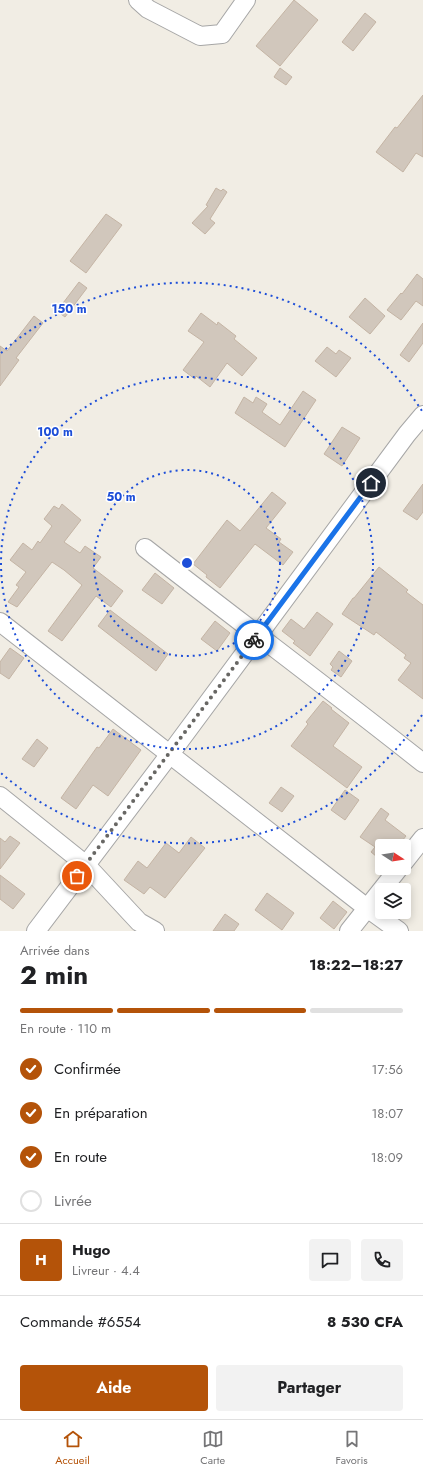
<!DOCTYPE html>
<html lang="fr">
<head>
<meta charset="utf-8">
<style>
  body { margin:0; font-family:Jost,sans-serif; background:#f2f2f2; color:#202124; height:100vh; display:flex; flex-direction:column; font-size:15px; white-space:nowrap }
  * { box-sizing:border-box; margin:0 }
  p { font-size:13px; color:#757577 }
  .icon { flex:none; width:22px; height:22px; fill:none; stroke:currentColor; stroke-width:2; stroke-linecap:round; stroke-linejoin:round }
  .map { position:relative; height:931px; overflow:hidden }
  .details { display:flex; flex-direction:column; background:#fff; flex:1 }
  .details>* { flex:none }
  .needle { width:26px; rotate:102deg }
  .buttons { position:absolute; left:375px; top:839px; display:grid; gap:8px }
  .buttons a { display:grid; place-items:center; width:36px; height:36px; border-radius:4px; background:#fff; box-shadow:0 2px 10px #0003; font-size:20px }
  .pin { position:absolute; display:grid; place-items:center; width:34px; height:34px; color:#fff; margin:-17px; border:2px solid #fff; border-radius:50%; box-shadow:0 1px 4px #0007 }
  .courier { position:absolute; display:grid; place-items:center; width:40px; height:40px; margin:-20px; border:3px solid #1a73e8; border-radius:50%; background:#fff; color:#222; box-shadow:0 1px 5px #0007 }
  .summary em { font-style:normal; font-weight:700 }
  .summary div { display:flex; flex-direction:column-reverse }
  .summary { display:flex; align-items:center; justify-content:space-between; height:68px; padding:0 20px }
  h1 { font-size:26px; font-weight:700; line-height:30px }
  .bar { display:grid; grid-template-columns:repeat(4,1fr); gap:6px 4px; align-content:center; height:48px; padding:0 20px }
  .bar i { height:5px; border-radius:3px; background:#e0e0e0 }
  .bar .current { background:#b45309 }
  .bar p { grid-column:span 4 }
  .line { display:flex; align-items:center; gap:10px; padding:0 20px; border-top:1px solid #e0e0e0 }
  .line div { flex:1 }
  .round { display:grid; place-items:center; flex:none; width:42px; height:42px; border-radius:4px; background:#f2f2f2 }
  ol { padding:0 20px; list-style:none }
  li { display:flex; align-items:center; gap:12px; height:44px }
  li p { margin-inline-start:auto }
  li .icon { padding:4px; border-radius:50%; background:#b45309; color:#fff; stroke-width:4 }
  li:last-child { color:#757577 }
  li i { width:22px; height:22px; border:2px solid #e0e0e0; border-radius:50% }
  .primary-button { display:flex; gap:8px; margin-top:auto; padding:8px 20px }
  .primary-button a { flex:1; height:46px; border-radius:4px; background:#b45309; color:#fff; font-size:16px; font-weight:700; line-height:46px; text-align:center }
  .primary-button a+a { background:#f2f2f2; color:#202124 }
  .menu { display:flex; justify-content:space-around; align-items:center; height:56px; border-top:1px solid #e0e0e0; background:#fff; font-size:11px; color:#757577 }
  .menu a { display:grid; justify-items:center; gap:2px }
  .menu .current { color:#b45309 }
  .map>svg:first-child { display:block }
</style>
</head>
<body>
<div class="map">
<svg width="423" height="931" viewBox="0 0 423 931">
  <rect width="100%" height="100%" fill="#f1ede4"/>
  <g fill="#d1c7bc" stroke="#c4b4a4">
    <polygon points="294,0 318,20 280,66 256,46"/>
    <polygon points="365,13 376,22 353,51 342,42"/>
    <polygon points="280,68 292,77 286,85 274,77"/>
    <polygon points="423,95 423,157 416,153 403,172 376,152 395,127 397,128"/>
    <polygon points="216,188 221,191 223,189 227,192 210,219 215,223 205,234 192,223 208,206 206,205"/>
    <polygon points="106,214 122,225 86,273 70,261"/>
    <polygon points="417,274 423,279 423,306 416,301 401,320 387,310 401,293 402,294"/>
    <polygon points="79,282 87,288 65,317 57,311"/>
    <polygon points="365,298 385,316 370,334 349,317"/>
    <polygon points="201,313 217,325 218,322 236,336 234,339 257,358 242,376 227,363 210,387 196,376 195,379 183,370 204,342 188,331"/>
    <polygon points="34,316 43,323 16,358 19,360 0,386 0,346 7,351"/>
    <polygon points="423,323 423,343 409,362 400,355"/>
    <polygon points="327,347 336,354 339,350 351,358 336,377 315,361"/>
    <polygon points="303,391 316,400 285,447 235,413 244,397 253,403 256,397 267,404 262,412 280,425"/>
    <polygon points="342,427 360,438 342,466 324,454"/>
    <polygon points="423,484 423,512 417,520 403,511"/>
    <polygon points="272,492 286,503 266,528 281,539 279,542 293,552 283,565 255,544 220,588 206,577 207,575 193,564 227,520 240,531"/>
    <polygon points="62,504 81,520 64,542 80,553 85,546 101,557 93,568 123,591 111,607 96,596 62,641 48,631 82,585 64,570 52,562 17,607 8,602 19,587 16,585 26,572 10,560 23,543 32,550 38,541 40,543 52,526 44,519 54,506 59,509"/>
    <polygon points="379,567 408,590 406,592 423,605 423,699 398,680 411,663 404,658 406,655 376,632 374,635 342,614 353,598 354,598"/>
    <polygon points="155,573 174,588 162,604 142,590"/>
    <polygon points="110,610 168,654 156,671 98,626"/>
    <polygon points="317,612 333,624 310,656 293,643 295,641 282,631 291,619 304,629"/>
    <polygon points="215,621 230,633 217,651 201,639"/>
    <polygon points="10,648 24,658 9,679 0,673 0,662"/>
    <polygon points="339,651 352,661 341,677 331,670 333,667 330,664"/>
    <polygon points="323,701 332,708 331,709 349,723 333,746 362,767 347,788 291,746 308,724 306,722"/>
    <polygon points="113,729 141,750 108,796 93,785 76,809 61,798 97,747 99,748"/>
    <polygon points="37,739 48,748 34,767 22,759"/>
    <polygon points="281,787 294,796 282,812 269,803"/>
    <polygon points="345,790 359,800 345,820 331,810"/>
    <polygon points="381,808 389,814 385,820 406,836 398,846 382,846 382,861 371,852 375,847 360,837"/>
    <polygon points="10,836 20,843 0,869 0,838 5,842"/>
    <polygon points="191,837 205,848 165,898 150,887 144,894 124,880 138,861 147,868 166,843 179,853"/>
    <polygon points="0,875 25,894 13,909 0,899"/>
    <polygon points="267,893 294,913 282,930 255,910"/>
    <polygon points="333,901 347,912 334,929 320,918"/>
    <polygon points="225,914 239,924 234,931 213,931"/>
  </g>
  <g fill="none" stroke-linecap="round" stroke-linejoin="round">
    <g stroke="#a6a6a6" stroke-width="20">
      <g id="minor">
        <polyline points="138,0 148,9 200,36 222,34 246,0"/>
        <path d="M 145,548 C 237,620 331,690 423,763"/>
        <polyline points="0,622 367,908 399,931"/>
        <polyline points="0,796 86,865 139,922 155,931"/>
        <polyline points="404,862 423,838"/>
        <polyline points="36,931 170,754 407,434 423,415"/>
        <polyline points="349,931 399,868"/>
      </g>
    </g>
    <use href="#minor" stroke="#fff" stroke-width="18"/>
  </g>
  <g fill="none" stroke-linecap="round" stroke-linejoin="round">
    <polyline stroke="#686764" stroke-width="4" stroke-dasharray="0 7.2" points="77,876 254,640"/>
    <polyline stroke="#1a73e8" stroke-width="5" points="254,640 371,483"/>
  </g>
  <g fill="none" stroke="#1d4ed8" stroke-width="2" stroke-dasharray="2 4">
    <circle cx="187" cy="563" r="93"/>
    <circle cx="187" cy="563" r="186"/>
    <path d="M422 715A280 280 0 0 1 1 773M1 353A280 280 0 0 1 422 411"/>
  </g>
  <circle cx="187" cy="563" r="6" fill="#1d4ed8" stroke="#fff" stroke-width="2"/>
  <g font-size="12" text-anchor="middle" font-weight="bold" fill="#1d4ed8" stroke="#fff" stroke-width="3" stroke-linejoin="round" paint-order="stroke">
    <text x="69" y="313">150 m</text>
    <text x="55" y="436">100 m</text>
    <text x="121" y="501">50 m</text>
  </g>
</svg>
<div class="buttons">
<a><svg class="needle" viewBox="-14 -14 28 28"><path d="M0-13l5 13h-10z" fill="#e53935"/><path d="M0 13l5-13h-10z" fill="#757577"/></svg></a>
<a><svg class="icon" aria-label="layers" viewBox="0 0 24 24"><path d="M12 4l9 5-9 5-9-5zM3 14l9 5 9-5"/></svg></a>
</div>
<div class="pin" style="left:77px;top:876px;background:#ea580c"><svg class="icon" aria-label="bag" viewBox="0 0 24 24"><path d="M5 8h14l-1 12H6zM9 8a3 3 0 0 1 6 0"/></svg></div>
<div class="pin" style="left:371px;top:483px;background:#1f2937"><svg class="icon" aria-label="home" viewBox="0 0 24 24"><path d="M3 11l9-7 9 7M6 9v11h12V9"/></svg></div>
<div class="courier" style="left:254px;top:640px"><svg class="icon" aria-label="bike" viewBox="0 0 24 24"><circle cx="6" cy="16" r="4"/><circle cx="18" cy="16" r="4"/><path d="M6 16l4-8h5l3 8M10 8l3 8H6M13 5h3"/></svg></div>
</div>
<section class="details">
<div class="summary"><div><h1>2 min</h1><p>Arrivée dans</p></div><em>18:22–18:27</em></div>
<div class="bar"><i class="current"></i><i class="current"></i><i class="current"></i><i></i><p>En route · 110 m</p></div>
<ol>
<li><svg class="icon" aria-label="check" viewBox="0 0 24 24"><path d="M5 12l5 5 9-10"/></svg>Confirmée<p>17:56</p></li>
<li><svg class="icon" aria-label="check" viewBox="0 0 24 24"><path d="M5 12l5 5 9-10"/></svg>En préparation<p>18:07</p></li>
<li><svg class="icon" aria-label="check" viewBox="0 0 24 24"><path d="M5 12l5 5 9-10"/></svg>En route<p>18:09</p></li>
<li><i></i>Livrée</li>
</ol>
<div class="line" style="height:72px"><b class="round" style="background:#b45309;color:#fff">H</b><div><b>Hugo</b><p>Livreur · 4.4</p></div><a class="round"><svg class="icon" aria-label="chat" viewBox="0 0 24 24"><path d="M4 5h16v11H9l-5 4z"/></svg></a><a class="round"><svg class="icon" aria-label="phone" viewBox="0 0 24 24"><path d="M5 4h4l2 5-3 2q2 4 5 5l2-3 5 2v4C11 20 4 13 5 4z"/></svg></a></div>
<div class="line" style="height:52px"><div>Commande #6554</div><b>8 530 CFA</b></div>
<div class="primary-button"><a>Aide</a><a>Partager</a></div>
</section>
<nav class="menu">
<a class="current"><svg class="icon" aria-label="home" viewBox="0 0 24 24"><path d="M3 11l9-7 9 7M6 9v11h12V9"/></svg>Accueil</a>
<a><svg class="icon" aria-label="map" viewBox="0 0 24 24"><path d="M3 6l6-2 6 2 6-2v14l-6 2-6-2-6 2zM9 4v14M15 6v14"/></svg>Carte</a>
<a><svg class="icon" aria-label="saved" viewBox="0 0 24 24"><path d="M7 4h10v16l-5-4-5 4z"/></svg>Favoris</a>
</nav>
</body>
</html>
